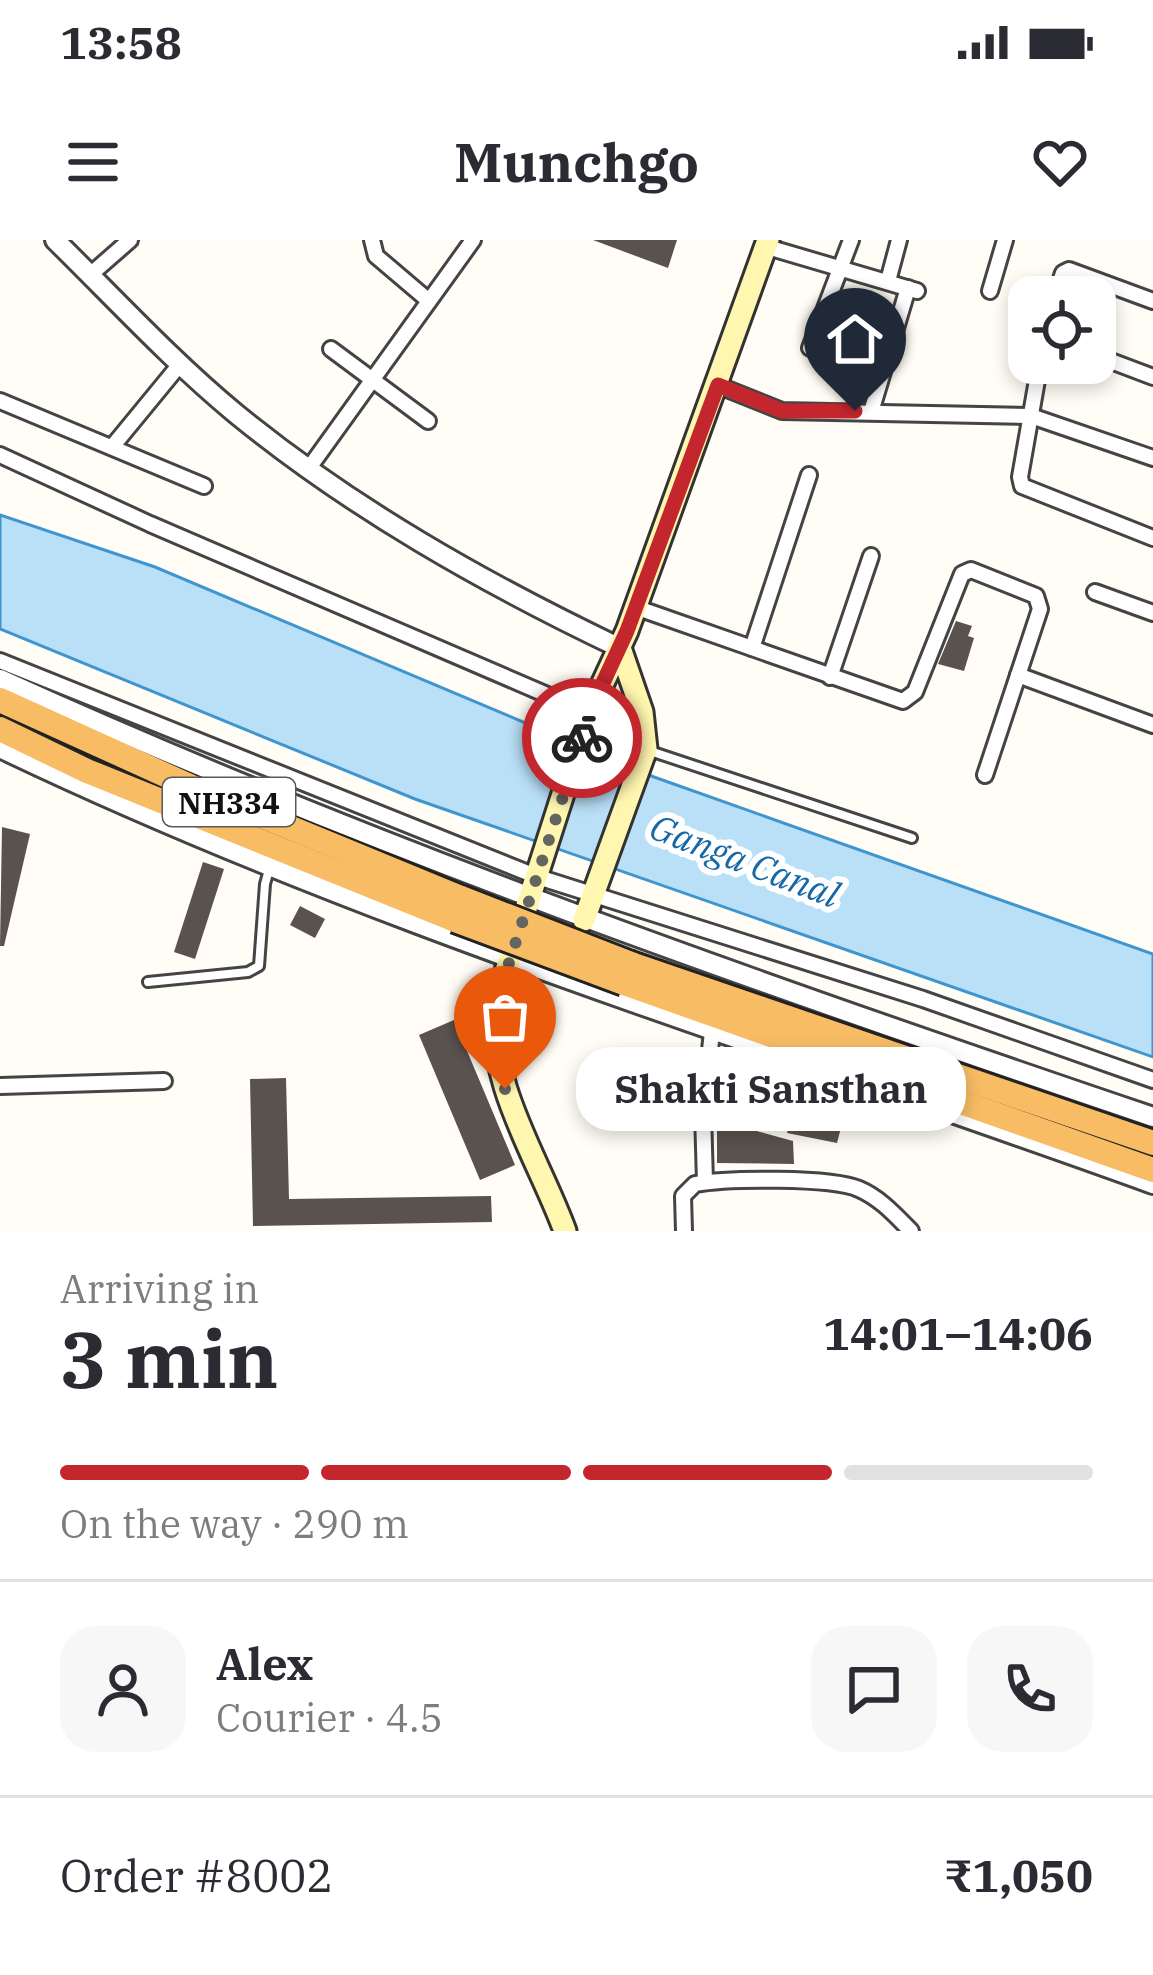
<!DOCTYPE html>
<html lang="en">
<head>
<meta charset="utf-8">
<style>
  body { margin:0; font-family:"IBM Plex Serif",serif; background:#f7f7f7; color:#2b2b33; height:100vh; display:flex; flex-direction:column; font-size:45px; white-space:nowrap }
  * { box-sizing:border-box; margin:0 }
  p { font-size:39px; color:#7c7c81 }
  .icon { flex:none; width:66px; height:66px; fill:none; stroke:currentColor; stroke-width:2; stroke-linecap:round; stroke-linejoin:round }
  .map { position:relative; height:991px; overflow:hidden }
  .drawer { display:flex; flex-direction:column; background:#fff; flex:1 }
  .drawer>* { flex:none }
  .fabs { position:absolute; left:1008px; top:36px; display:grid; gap:24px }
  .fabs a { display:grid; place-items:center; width:108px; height:108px; border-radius:24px; background:#fff; box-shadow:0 6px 18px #0003; font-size:60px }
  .pin { position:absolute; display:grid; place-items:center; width:102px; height:102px; color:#fff; margin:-123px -51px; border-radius:50% 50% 50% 0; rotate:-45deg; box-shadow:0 0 12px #0007 }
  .pin .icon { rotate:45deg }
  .courier { position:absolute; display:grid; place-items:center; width:120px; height:120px; margin:-60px; border:9px solid #c4262e; border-radius:50%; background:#fff; color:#222; box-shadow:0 3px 15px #0007 }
  .bubble { position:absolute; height:84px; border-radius:36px; background:#fff; box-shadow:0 6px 18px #0003; font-size:39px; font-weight:800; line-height:84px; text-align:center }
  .headline em { font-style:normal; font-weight:800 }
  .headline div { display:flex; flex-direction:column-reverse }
  .headline { display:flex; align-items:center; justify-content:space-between; height:204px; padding:0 60px }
  h1 { font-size:78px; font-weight:800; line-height:90px }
  .bar { display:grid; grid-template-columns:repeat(4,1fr); gap:18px 12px; align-content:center; height:144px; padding:0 60px }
  .bar i { height:15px; border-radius:9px; background:#e1e1e2 }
  .bar .selected { background:#c4262e }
  .bar p { grid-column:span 4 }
  .line { display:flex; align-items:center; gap:30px; padding:0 60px; border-top:3px solid #e1e1e2 }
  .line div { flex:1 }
  .round { display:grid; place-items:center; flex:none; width:126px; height:126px; border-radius:36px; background:#f7f7f7 }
  .status { display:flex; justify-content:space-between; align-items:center; height:84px; padding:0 60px; background:#fff; direction:ltr }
  .status svg { height:33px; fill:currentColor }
  header { display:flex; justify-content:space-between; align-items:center; height:156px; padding:0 60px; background:#fff; font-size:54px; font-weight:800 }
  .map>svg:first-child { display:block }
</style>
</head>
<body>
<div class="status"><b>13:58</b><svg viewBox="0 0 49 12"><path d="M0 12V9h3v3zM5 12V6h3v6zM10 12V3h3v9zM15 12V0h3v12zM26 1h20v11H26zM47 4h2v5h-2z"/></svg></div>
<header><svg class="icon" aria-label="menu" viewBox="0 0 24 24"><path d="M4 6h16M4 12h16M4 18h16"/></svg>Munchgo<svg class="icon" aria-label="heart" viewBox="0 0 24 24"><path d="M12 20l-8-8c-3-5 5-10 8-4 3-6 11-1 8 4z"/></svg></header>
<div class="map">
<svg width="1153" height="991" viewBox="0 0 1153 991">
  <rect width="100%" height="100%" fill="#fffdf5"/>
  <polygon fill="#b9e0f7" stroke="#3f96cf" stroke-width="3" points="0,275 155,327 654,537 1153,714 1153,817 415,559 0,389"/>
  <g fill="#5a524d">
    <polygon points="593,0 677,0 668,28"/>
    <polygon points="956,381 972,386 968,396 974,398 964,431 938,424"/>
    <polygon points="2,587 30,594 4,706 0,706"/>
    <polygon points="203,622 224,629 195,719 174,712"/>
    <polygon points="300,666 325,679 315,698 290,685"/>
    <polygon points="454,780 515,925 480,940 419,795"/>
    <polygon points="286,838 289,959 491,956 492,982 253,986 250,839"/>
    <polygon points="798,845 815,848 813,856 827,860 826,867 845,872 837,903 787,893"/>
    <polygon points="717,873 753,874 753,890 793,901 794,924 717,923"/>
  </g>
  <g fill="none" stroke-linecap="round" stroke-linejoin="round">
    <g stroke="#444" stroke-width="14">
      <g id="service">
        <polyline points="647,510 912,598"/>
        <polyline points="148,742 248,732 259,726 265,644 270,626"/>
      </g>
    </g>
    <g stroke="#444" stroke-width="20">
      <g id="minor">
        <polyline points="372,0 376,16 429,61"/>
        <polyline points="764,6 917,51"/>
        <polyline points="90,35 130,0"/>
        <polyline points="888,41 899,0"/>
        <polyline points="990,51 1005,0"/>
        <polyline points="1055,57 1063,33 1069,30 1153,61"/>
        <polyline points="810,108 851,0"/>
        <polyline points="331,109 428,181"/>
        <polyline points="1095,115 1153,137"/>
        <polyline points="1040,123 1020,237 1022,246 1153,298"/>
        <polyline points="717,145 782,171 1031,176 1153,218"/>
        <polyline points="0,161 204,246"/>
        <polyline points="871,172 908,48"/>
        <polyline points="112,207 181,123"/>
        <polyline points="0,215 150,284 589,473"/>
        <polyline points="309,228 473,0"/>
        <polyline points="1095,352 1153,373"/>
        <polyline points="635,367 903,461 915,452 962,334 971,330 1036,356 1040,369 985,535"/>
        <polyline points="752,408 809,235"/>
        <polyline points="0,421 538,637 923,759 1153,840"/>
        <polyline points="1018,435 1153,485"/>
        <polyline points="830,437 871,316"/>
        <polyline points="0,846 164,841"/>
        <polyline points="705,942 703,873 712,792"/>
        <path d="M 684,991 L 683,956 L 695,944 C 725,938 832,937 859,949 C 880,958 895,975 911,991"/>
      </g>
    </g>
    <g stroke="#444" stroke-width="24">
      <g id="tertiary">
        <path d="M 55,0 C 114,58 171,120 235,173 C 351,268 484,343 620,408"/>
        <path d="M 0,439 C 375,609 763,745 1153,877"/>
        <path d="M 0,508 C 372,686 767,804 1153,944"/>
      </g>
    </g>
    <g stroke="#333" stroke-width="27">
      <g id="secondary">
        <polyline points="584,680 646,509 642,472 620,408"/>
        <path d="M 565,991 C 538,917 486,843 496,762 L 589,473 L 627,391 L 768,0"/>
      </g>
    </g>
    <g stroke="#222" stroke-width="30">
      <g id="trunk">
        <polyline points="0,460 194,548 461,658"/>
        <polyline points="0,489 87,531 455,680"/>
        <polyline points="631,724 1153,903"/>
        <polyline points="624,743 1153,930"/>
      </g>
    </g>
    <use href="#service" stroke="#fff" stroke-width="8"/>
    <use href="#minor" stroke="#fff" stroke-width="14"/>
    <use href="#tertiary" stroke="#fff" stroke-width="18"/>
    <use href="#secondary" stroke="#fff6b0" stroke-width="21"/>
    <use href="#trunk" stroke="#f7bc64" stroke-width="24"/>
    <g stroke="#222" stroke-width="30" stroke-linecap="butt">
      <g id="trunk-bridge">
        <polyline points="461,658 631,724"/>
        <polyline points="455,680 624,743"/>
      </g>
    </g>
    <use href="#trunk-bridge" stroke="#f7bc64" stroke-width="24"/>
  </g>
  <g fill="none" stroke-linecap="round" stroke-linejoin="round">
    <polyline stroke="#646461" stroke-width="12" stroke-dasharray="0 21.6" points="505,849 493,808 496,763 582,498"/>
    <polyline stroke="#c4262e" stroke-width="15" points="582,498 589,473 627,391 718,145 782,171 855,171"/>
  </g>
  <g text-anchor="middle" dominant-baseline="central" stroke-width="12" stroke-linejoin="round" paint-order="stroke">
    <rect fill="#fff" stroke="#585858" stroke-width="3" x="163" y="538" width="132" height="48" rx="9"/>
    <g font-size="30" font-weight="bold" fill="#111">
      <text x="229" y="562">NH334</text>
    </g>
    <g font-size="36" font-style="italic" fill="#1768a6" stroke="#fff">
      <text transform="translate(745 620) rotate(21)">Ganga Canal</text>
    </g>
  </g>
</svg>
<div class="fabs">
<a><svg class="icon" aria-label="locate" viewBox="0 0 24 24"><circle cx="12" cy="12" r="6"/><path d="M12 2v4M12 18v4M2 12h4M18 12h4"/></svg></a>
</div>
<div class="pin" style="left:505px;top:849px;background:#ea580c"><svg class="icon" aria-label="bag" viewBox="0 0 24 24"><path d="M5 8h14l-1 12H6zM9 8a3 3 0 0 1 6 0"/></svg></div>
<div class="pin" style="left:855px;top:171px;background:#1f2937"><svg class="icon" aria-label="home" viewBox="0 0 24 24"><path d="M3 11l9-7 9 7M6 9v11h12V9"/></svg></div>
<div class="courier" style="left:582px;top:498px"><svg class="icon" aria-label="bike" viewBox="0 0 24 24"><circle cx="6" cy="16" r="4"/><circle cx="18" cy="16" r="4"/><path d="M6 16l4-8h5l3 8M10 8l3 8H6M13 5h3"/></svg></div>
<div class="bubble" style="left:576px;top:807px;width:390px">Shakti Sansthan</div>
</div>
<section class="drawer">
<div class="headline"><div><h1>3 min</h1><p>Arriving in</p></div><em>14:01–14:06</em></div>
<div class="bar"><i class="selected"></i><i class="selected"></i><i class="selected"></i><i></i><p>On the way · 290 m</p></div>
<div class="line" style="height:216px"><a class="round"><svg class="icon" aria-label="person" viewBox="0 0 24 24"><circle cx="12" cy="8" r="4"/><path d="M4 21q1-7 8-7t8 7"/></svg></a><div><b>Alex</b><p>Courier · 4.5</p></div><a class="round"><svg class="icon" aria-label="chat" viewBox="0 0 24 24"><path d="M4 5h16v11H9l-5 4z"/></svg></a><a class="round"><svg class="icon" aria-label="phone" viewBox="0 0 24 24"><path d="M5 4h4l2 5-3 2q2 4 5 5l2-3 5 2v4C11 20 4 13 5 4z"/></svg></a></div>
<div class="line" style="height:156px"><div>Order #8002</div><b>₹1,050</b></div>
</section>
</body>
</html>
